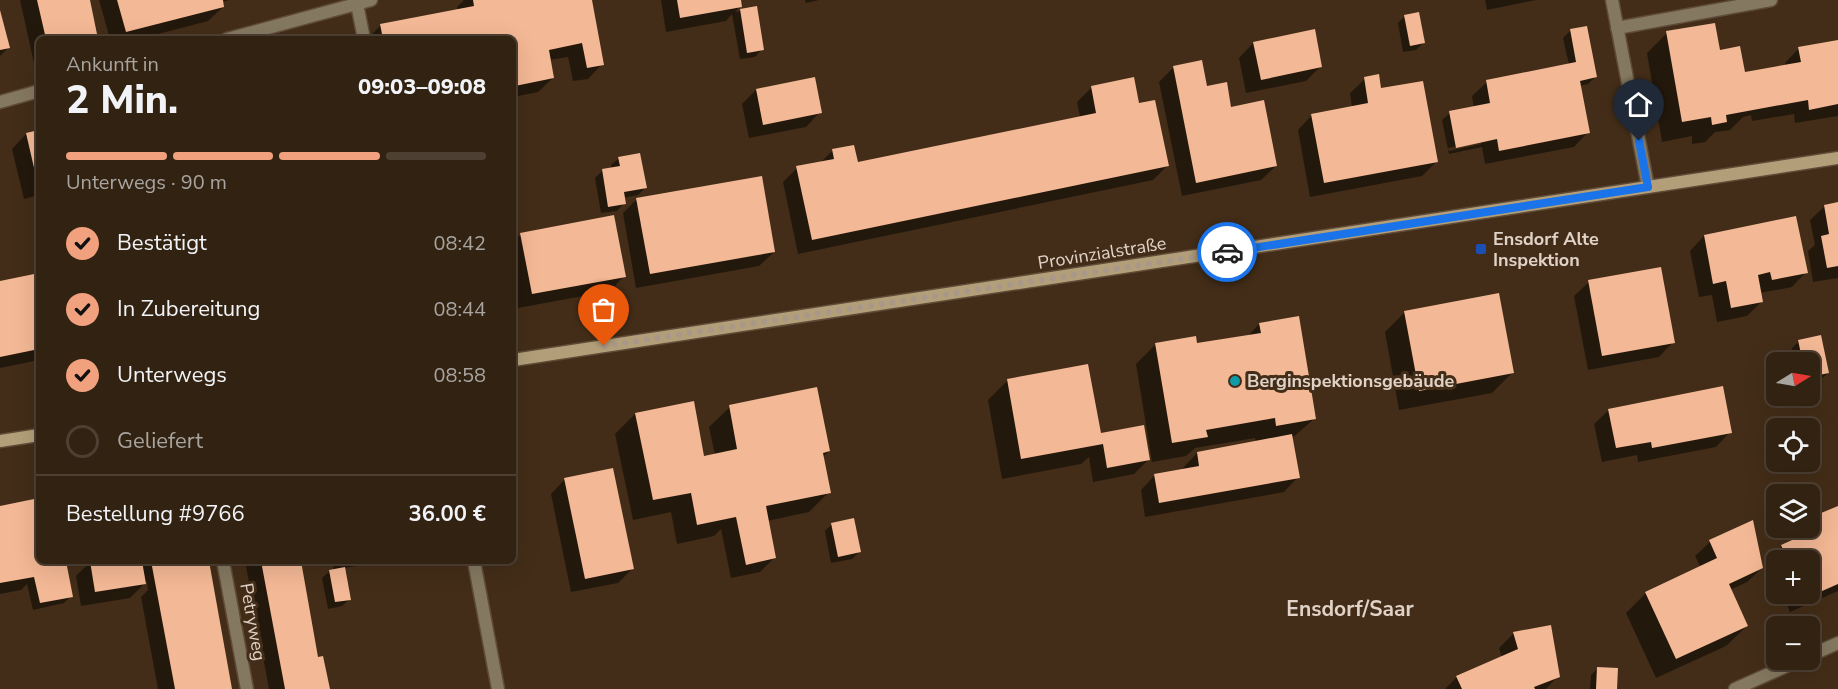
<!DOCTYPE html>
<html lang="de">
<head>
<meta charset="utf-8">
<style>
  body { margin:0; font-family:"Nunito Sans",sans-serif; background:#3a2a1b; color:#f1f3f6; height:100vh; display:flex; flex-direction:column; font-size:22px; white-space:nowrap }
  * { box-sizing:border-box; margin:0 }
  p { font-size:20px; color:#a8a49f }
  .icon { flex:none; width:33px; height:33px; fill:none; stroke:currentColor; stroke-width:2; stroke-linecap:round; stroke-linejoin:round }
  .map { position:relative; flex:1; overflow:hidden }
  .details { position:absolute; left:36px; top:36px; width:480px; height:528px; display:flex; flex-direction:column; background:#322212; border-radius:9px; box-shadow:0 6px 24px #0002,0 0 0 2px #4d3f32 }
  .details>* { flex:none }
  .needle { width:39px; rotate:79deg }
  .tools { position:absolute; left:1766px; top:352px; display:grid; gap:12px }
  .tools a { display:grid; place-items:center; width:54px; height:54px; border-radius:9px; background:#322212; box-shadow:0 6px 24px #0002,0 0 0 2px #4d3f32; font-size:30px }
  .pin { position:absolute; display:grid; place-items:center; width:51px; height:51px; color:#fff; margin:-62px -26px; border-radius:50% 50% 50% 0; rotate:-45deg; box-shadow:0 0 6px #0007 }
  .pin .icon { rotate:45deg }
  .courier { position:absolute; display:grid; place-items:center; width:60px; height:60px; margin:-30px; border:4px solid #1a73e8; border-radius:50%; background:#fff; color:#222; box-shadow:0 2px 8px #0007 }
  .summary em { font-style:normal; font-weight:800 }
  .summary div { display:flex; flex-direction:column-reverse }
  .summary { display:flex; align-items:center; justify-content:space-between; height:102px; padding:0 30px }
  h1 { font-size:39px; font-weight:800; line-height:45px }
  .bar { display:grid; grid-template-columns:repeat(4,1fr); gap:9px 6px; align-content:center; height:72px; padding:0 30px }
  .bar i { height:8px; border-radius:4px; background:#4d3f32 }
  .bar .on { background:#f1a17d }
  .bar p { grid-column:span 4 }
  .line { display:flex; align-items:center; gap:15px; padding:0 30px; border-top:2px solid #4d3f32 }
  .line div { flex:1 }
  ol { padding:0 30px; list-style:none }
  li { display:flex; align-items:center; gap:18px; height:66px }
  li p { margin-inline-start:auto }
  li .icon { padding:6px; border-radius:50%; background:#f1a17d; color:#111; stroke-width:4 }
  li:last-child { color:#a8a49f }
  li i { width:33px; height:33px; border:3px solid #4d3f32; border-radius:50% }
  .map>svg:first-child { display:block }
</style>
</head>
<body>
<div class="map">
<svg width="1838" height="689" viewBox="0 0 1838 689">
  <rect width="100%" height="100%" fill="#432d18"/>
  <g fill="#0007" fill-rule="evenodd">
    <polygon points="20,0 88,0 96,39 39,39 39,62 34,63"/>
    <polygon points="99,0 229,0 222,2 223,7 208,21 139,39 110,39"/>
    <polygon points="464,0 590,0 602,64 588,79 573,81 568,57 549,60 553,78 538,92 513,97 513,39 367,39 381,25 458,10 457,7"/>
    <polygon points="661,0 739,0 740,6 735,12 756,8 762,49 755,57 740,59 732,14 726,21 666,32"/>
    <polygon points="805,0 819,0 806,3"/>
    <polygon points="1485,0 1536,0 1487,10"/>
    <polygon points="0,13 8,48 0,56"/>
    <polygon points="1405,16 1423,43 1416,50 1403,52 1398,23"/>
    <path d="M 1570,31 L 1595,77 L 1588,84 L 1579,86 L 1588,132 L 1574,147 L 1485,164 L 1482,147 L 1449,154 L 1442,120 L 1450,113 L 1474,108 L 1472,96 L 1487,82 L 1569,65 L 1563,38 ZM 1481,141 L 1481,144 L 1449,151 L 1448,148 Z"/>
    <polygon points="1667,33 1718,51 1744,73 1785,66 1785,63 1799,48 1838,42 1838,116 1795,123 1794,114 1752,121 1751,115 1743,117 1730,130 1715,132 1705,142 1692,144 1692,136 1662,142 1647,53"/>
    <polygon points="1253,43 1320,67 1306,81 1246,93 1239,58"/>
    <polygon points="1173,68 1206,88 1230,109 1276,166 1261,180 1182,196 1159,82"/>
    <polygon points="1365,79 1380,90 1436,162 1422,176 1310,197 1298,130 1312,115 1352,107 1350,93"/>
    <polygon points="1091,88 1138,105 1168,165 1153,180 798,254 783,182 797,168 820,163 833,150 856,164 1080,117 1077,102"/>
    <polygon points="756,90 820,112 806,127 749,138 742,104"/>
    <polygon points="39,131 39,195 24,199 12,149 26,134"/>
    <polygon points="619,158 645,188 638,195 623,198 624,203 617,211 601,213 595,178 603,170 612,169 611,165"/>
    <polygon points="637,199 774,252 759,266 636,288 623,213"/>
    <polygon points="1838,203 1838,278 1813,282 1808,251 1815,245 1810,220 1825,206"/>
    <polygon points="521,234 624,276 610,291 518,308 513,283 513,242"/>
    <polygon points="1704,236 1806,272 1792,287 1760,293 1762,301 1747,316 1717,322 1712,295 1699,297 1690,251"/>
    <polygon points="39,275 39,360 0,368 0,282"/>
    <polygon points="1589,282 1673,342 1659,357 1588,370 1574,296"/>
    <polygon points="1405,312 1512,373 1492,393 1399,410 1385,332"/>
    <polygon points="1259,324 1314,419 1291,439 1298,477 1284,492 1145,517 1141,490 1155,475 1183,470 1183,468 1197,453 1256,442 1255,438 1195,448 1186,456 1152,462 1136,364 1156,344 1196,345 1247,337"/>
    <polygon points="1799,341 1828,373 1820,380 1809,382 1809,363 1786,363 1793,357 1792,348"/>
    <polygon points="1008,380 1148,460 1134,474 1093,482 1089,457 1081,464 1002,479 988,400"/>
    <polygon points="692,403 703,457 715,455 709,427 730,407 829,451 822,458 829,492 809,512 767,521 774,558 760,572 731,578 721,529 714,536 677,544 671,512 633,520 615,434 635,414"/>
    <polygon points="1609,410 1730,432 1716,447 1638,462 1637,455 1602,462 1594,424"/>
    <polygon points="565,479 633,568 618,583 571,592 551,494"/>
    <polygon points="39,500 39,561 64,561 71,596 64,603 33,610 27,584 21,590 0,594 0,508"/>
    <polygon points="1838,507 1838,591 1790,612 1782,594 1809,594 1809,561 1776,561 1776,580 1768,561 1782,546 1793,541 1791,536 1799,528 1809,528"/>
    <polygon points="832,524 859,552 852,559 831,563 825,531"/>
    <polygon points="1710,542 1762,568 1747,582 1730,590 1747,626 1726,646 1656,678 1626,613 1646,593 1701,568 1695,556"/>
    <polygon points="96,561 208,561 231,689 158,689 141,597 148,590 147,581 130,598 81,606 76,576 90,562"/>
    <polygon points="245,561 299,561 317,659 328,689 269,689"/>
    <polygon points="333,561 378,561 376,563 344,568 350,599 342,606 328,609 322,578 330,571 334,570"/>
    <polygon points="1513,634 1558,676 1546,689 1445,689 1457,677 1502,658 1499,648"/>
    <polygon points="1598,668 1616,689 1590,689 1591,675"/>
  </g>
  <g fill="#f3b895">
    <polygon points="37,0 90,0 98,39 46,39"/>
    <polygon points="117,0 223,0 224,7 126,32"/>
    <polygon points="473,0 592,0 604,65 587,68 582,43 549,50 554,78 515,86 513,39 383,39 380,24 474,6"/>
    <polygon points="677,0 741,0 742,7 680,18"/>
    <polygon points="757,6 764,50 747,53 740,9"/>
    <polygon points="0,10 10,48 0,50"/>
    <polygon points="1419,12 1425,43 1410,46 1404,15"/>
    <polygon points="1715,23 1720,50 1740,46 1745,72 1801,62 1798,47 1838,40 1838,104 1809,110 1808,100 1726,115 1727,122 1712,125 1711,117 1682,122 1666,31"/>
    <polygon points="1587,26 1597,77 1580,81 1590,133 1499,151 1497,139 1456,148 1449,111 1490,103 1486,80 1576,62 1570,29"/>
    <polygon points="1315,29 1322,67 1261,80 1253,42"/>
    <polygon points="1202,60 1207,86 1227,82 1231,107 1264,100 1277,166 1196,183 1173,66"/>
    <polygon points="1379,74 1381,88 1423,81 1438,162 1324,183 1311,114 1368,103 1364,77"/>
    <polygon points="815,77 822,113 763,125 756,89"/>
    <polygon points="1134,77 1139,103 1155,100 1169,166 812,240 796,166 834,159 832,149 854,145 858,162 1096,113 1091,86"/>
    <polygon points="39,130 39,185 38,185 26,133"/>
    <polygon points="640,153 647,188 624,192 626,204 608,207 602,169 620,166 618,157"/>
    <polygon points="762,176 775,252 650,274 636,198"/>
    <polygon points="1838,202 1838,266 1827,268 1821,236 1829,234 1824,205"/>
    <polygon points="614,215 626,277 532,294 520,233"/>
    <polygon points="1796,216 1808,273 1772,280 1770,272 1758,275 1763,302 1731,308 1726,281 1713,284 1704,235"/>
    <polygon points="1661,267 1675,343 1602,356 1588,280"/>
    <polygon points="39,273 39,349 0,357 0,281"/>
    <polygon points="1499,293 1514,373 1419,391 1404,311"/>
    <polygon points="1299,316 1316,419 1276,426 1275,418 1206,430 1208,437 1172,443 1155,343 1196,336 1197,343 1261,333 1259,323"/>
    <polygon points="1821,335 1829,373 1809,377 1809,363 1793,363 1791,356 1801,354 1798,340"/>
    <polygon points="1088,364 1101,433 1144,425 1150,460 1107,468 1103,444 1021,459 1007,379"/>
    <polygon points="1723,386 1732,433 1652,448 1651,442 1616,448 1608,409"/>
    <polygon points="817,387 830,451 823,453 831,493 766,506 776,558 746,565 736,517 697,525 691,493 653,500 635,413 694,401 704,456 737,449 729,405"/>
    <polygon points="1292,434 1300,478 1159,503 1154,474 1199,466 1197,452"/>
    <polygon points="613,468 634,569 585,579 564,478"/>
    <polygon points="39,498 39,561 66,561 73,597 40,603 34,577 0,583 0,506"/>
    <polygon points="1838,506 1838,584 1804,599 1802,594 1809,594 1809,561 1788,561 1781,545 1810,532 1808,528 1809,518"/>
    <polygon points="854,518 861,552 838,557 831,523"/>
    <polygon points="1753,520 1763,568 1729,584 1748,626 1676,659 1645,592 1717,558 1709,540"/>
    <polygon points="90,561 142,561 146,584 95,592"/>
    <polygon points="151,561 209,561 232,689 175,689"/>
    <polygon points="261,561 301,561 318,657 323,656 330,689 285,689"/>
    <polygon points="345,567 351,600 335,602 329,570"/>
    <polygon points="1551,625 1560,677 1534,687 1535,689 1462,689 1456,676 1518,649 1513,632"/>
    <polygon points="1597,667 1618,668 1617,689 1596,689"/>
  </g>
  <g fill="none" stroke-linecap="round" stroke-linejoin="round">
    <g stroke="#5f4b37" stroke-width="15">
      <polyline id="lane" points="357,4 364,39"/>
    </g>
    <g stroke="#5f4b37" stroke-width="15">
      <g id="street">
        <polyline points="1612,0 1648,187"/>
        <polyline points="1617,28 1771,0"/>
        <polyline points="227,39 371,0"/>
        <polyline points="0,102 39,91"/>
        <polyline points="223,561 247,689"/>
        <polyline points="474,561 498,689"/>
        <polyline points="1809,656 1838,643"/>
        <polyline points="1735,689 1800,660"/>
      </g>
    </g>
    <g stroke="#5f4b37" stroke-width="15">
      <g id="secondary">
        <polyline points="513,360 1838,158"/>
        <polyline points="0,441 39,435"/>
      </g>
    </g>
    <use href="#lane" stroke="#847860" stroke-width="12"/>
    <use href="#street" stroke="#847860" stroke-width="12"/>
    <use href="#secondary" stroke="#b29f79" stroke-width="12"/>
  </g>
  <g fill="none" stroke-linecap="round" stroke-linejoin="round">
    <polyline stroke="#a99889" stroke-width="6" stroke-dasharray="0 10.8" points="604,346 1227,252"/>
    <polyline stroke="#1a73e8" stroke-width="8" points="1227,252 1648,187 1639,141"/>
  </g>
  <rect fill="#1a4fb4" stroke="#432d18" stroke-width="2" x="1475" y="243" width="12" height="12" rx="3"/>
  <circle fill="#0f9aa8" stroke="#432d18" stroke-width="2" cx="1235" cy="381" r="6"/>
  <g text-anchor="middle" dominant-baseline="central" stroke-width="6" stroke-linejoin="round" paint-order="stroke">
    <g font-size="18" font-weight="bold" fill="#e0d2c6" stroke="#432d18" text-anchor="start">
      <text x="1493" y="239">Ensdorf Alte<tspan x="1493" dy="21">Inspektion</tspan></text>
      <text x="1247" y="381">Berginspektionsgebäude</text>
    </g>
    <g font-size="18" fill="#e0d2c6" stroke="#432d18">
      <text transform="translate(1102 253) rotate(-9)">Provinzialstraße</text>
      <text transform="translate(253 622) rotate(80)">Petryweg</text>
    </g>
    <g font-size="21" font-weight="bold" fill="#e0d2c6" stroke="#432d18">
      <text x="1350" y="609">Ensdorf/Saar</text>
    </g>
  </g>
</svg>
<div class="tools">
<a><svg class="needle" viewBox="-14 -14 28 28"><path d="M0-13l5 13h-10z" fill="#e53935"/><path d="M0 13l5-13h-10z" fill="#a8a49f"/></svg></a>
<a><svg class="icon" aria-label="locate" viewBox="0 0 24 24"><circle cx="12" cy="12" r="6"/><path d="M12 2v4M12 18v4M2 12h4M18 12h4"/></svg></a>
<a><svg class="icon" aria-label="layers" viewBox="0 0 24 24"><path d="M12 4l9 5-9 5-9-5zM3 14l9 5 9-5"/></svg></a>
<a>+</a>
<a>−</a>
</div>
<div class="pin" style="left:604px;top:346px;background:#ea580c"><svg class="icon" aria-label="bag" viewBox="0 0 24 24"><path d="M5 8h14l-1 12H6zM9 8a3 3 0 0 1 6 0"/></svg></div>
<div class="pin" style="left:1639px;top:141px;background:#1f2937"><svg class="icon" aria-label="home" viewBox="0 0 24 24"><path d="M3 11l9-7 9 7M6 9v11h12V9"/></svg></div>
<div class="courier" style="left:1227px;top:252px"><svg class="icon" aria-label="car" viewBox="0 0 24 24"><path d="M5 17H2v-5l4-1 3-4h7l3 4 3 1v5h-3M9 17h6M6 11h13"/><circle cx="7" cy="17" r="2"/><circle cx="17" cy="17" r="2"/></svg></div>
<section class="details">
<div class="summary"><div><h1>2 Min.</h1><p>Ankunft in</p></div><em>09:03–09:08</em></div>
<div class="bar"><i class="on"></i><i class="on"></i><i class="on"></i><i></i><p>Unterwegs · 90 m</p></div>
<ol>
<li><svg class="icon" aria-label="check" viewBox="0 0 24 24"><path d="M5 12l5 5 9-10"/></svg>Bestätigt<p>08:42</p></li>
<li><svg class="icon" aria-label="check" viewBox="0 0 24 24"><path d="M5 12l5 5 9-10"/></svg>In Zubereitung<p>08:44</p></li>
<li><svg class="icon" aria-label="check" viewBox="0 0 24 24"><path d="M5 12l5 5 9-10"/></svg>Unterwegs<p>08:58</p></li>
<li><i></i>Geliefert</li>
</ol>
<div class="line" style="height:78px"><div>Bestellung #9766</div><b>36.00 €</b></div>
</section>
</div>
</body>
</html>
